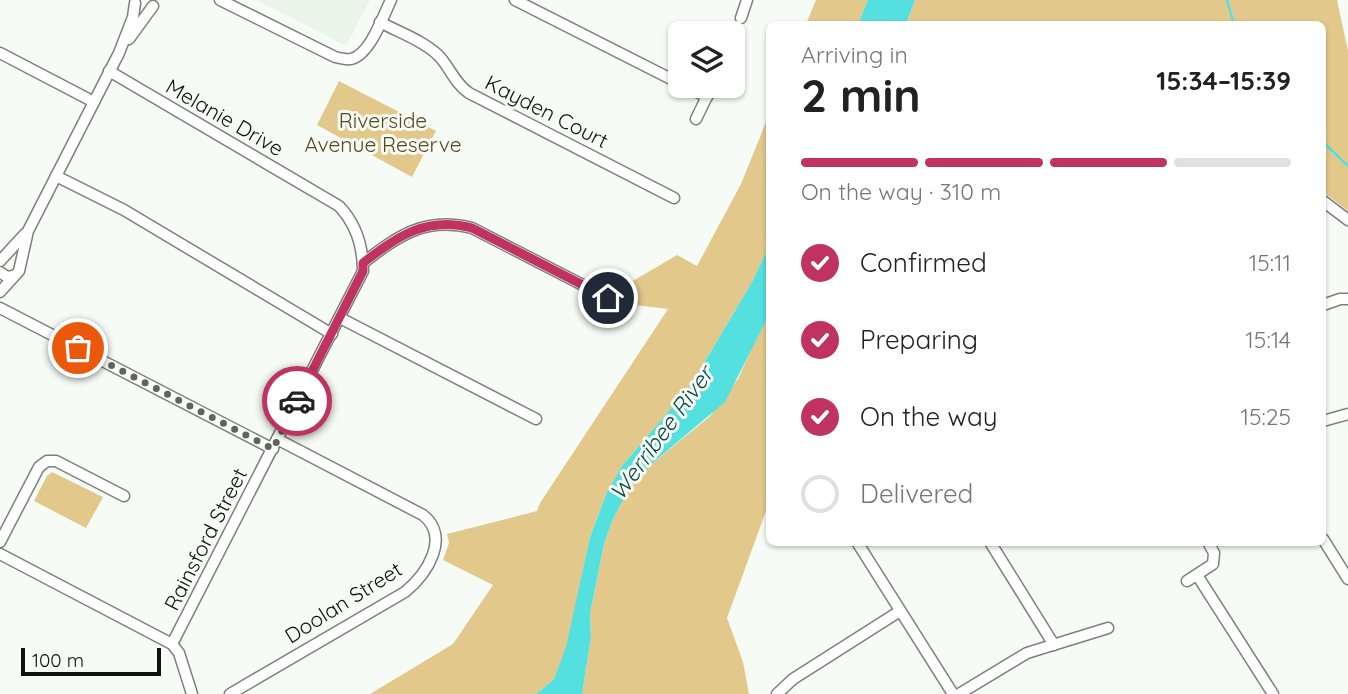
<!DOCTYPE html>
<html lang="en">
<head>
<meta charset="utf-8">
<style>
  body { margin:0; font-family:Quicksand,sans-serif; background:#f6f6f6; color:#222; height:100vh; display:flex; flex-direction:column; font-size:26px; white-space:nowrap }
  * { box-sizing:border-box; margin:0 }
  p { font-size:23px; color:#767676 }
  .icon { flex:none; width:38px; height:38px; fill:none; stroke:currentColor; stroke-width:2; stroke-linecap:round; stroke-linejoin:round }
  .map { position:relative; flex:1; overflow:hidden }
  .details { position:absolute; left:766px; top:21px; width:560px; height:525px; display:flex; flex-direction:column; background:#fff; border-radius:10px; box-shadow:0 2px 5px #0004 }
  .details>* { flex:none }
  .fabs { position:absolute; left:668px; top:21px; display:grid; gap:14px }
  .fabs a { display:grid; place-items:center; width:77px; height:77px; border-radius:10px; background:#fff; box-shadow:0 2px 5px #0004; font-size:35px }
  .scale { position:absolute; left:21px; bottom:18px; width:140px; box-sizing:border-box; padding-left:7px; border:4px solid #101210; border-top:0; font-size:19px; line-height:24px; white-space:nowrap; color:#101210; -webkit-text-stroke:5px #f6fcf5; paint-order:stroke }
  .pin { position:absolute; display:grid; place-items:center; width:60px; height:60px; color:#fff; margin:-30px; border:4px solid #fff; border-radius:50%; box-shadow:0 2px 7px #0007 }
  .courier { position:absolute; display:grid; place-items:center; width:70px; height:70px; margin:-35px; border:5px solid #bf3262; border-radius:50%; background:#fff; color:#222; box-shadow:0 2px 9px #0007 }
  .headline em { font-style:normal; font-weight:700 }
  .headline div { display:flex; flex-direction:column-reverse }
  .headline { display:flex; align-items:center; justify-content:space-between; height:119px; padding:0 35px }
  h1 { font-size:46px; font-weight:700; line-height:52px }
  .bar { display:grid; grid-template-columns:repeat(4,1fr); gap:10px 7px; align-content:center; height:84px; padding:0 35px }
  .bar i { height:9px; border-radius:5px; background:#e0e0e0 }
  .bar .on { background:#bf3262 }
  .bar p { grid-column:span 4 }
  ol { padding:0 35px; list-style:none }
  li { display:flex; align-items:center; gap:21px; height:77px }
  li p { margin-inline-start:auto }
  li .icon { padding:7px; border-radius:50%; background:#bf3262; color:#fff; stroke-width:4 }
  li:last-child { color:#767676 }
  li i { width:38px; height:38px; border:4px solid #e0e0e0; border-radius:50% }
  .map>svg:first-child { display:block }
</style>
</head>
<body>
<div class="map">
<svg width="1348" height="694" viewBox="0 0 1348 694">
  <rect width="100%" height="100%" fill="#f6fcf5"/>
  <polygon fill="#e9f5e7" points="256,0 370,0 346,46"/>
  <g fill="#e3c88c">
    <polygon points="816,0 868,0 858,24 806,24"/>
    <polygon points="915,0 1337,0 1348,51 1348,211 1323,192 1323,24 906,24"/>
    <polygon points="339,81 436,131 412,177 317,125"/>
    <polygon points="770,112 770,244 752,282 691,385 622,466 607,492 590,537 567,647 554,679 536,694 370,694 453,644 493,585 443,560 449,543 447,534 537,511 540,503 668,309 626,304 626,298 621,288 677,255 697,266 741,184"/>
    <polygon points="770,313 770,500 727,618 743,662 749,694 582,694 591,637 590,614 604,544 613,519 630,487 649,466 709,417 738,379 760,330"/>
    <polygon points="52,472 103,497 86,528 34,501 47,476"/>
  </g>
  <g fill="#55e0e0">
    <polygon points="868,0 915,0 906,24 858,24"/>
    <polygon points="770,244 770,313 725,402 649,466 630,487 613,519 604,544 590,614 591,637 582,694 536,694 554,679 566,647 590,537 607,492 622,466 691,385 752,282"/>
  </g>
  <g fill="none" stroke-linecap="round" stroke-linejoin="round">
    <g stroke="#55e0e0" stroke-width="2.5">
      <polyline points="1227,0 1234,24"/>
      <polyline points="1323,142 1348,166"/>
    </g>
    <g stroke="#7c827b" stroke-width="13">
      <g id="minor">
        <path d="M 220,0 L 335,57 C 339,58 347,60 351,59 C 370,55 383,16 391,0"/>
        <polyline points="515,0 681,84"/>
        <polyline points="741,18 747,0"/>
        <path d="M 380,22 C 398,32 422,40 438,55 C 450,67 454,83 469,93 L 674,198"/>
        <polyline points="129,39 153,6"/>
        <polyline points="0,53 94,102"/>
        <path d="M 109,71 L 339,206 C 356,224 363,247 363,271 L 172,644"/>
        <polyline points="685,86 707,97"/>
        <polyline points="696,119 712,86"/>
        <polyline points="56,176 124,210 332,334"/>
        <polyline points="1323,201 1348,220"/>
        <polyline points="0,261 25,234"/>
        <path d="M 363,263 C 398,236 425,216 472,228 L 608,298"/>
        <polyline points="0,272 7,277 13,276"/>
        <polyline points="0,292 19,271 28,231 119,53 133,17 135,3"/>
        <polyline points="1323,305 1340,299 1348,299"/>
        <polyline points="0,308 273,449"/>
        <polyline points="340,318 536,419"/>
        <polyline points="1323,421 1348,414"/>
        <polyline points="1323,539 1348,579"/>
        <polyline points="0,542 39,467 47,461 56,461 124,496"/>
        <polyline points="857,542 953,694"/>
        <polyline points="990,542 1054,645"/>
        <polyline points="0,554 172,644 179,653 192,694"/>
        <polyline points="1197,575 1273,694"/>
        <polyline points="1187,581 1213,564 1214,553 1208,542"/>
        <path d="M 230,694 L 405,592 C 427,574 451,537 423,515 L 277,439"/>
        <polyline points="777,694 793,679 900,611"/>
        <polyline points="959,694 1027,653 1108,628"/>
      </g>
    </g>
    <use href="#minor" stroke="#fff" stroke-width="10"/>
  </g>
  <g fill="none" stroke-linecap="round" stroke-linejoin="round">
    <polyline stroke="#606460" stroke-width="7" stroke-dasharray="0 12.6" points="78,348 273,449 297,401"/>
    <path stroke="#bf3262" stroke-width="9" d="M 297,401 L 363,271 L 363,263 C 398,236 426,216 472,228 L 608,298"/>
  </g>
  <g text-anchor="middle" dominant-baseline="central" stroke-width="6" stroke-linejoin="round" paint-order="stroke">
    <g font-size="21" fill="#101210" stroke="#f6fcf5">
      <text transform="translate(547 111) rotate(27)">Kayden Court</text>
      <text transform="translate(225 117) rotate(30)">Melanie Drive</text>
      <text transform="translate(205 539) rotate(-63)">Rainsford Street</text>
      <text transform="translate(343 602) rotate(-32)">Doolan Street</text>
    </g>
    <g font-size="21" fill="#584721" stroke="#f6fcf5">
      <text x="383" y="120">Riverside<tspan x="383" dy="24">Avenue Reserve</tspan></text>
    </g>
    <g font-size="23" font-style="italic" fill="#094949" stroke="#f6fcf5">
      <text transform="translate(661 433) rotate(-54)">Werribee River</text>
    </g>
  </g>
</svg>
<div class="fabs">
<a><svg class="icon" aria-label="layers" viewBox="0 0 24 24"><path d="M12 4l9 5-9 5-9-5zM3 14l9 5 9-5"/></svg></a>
</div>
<div class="scale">100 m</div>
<div class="pin" style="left:78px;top:348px;background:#ea580c"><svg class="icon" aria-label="bag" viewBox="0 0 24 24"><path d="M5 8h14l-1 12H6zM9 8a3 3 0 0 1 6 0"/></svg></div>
<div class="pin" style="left:608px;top:298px;background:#1f2937"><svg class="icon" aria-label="home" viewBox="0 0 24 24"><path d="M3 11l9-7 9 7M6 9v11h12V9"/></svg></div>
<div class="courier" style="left:297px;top:401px"><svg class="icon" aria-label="car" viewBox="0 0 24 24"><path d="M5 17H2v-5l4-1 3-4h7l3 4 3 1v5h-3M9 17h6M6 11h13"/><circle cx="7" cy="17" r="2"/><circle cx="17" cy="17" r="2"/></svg></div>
<section class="details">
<div class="headline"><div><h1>2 min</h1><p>Arriving in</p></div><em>15:34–15:39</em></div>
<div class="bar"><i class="on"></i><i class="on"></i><i class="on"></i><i></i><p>On the way · 310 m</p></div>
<ol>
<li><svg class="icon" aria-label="check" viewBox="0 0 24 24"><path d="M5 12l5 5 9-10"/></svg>Confirmed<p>15:11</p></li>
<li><svg class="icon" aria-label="check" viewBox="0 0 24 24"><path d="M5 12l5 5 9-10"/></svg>Preparing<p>15:14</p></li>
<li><svg class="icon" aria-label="check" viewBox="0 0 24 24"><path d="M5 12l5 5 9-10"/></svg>On the way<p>15:25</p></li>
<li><i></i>Delivered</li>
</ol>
</section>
</div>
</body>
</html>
